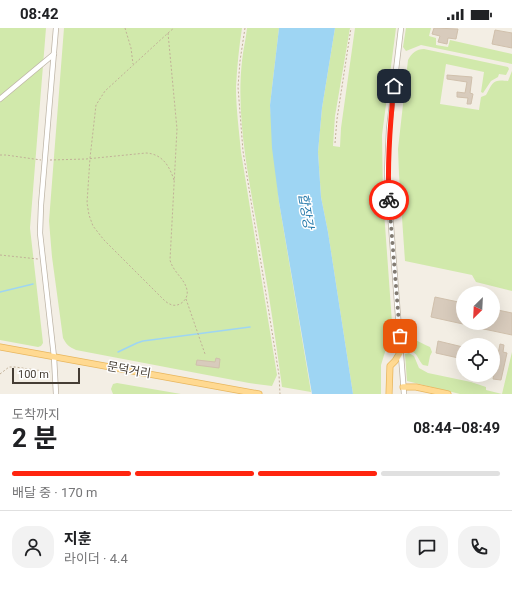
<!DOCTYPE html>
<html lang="ko">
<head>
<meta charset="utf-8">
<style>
  body { margin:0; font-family:Roboto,"Noto Sans KR",sans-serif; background:#f2f2f2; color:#202124; height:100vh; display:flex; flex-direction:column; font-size:15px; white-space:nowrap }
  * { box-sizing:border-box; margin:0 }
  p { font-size:13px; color:#757577 }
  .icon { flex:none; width:22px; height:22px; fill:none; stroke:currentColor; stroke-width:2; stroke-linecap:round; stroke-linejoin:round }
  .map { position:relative; height:366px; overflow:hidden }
  .drawer { display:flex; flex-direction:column; background:#fff; flex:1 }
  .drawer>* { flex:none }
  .needle { width:26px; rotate:204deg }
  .controls { position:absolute; left:456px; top:258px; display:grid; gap:8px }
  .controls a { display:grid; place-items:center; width:44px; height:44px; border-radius:50%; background:#fff; box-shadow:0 4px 16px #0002; font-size:20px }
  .scale { position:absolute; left:12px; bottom:10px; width:68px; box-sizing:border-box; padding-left:4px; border:2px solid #453d34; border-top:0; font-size:11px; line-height:14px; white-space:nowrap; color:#453d34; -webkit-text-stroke:3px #fff; paint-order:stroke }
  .pin { position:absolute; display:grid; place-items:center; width:34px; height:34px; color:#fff; margin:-17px; border-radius:8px; box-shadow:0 2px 6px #0006 }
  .courier { position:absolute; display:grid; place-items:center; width:40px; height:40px; margin:-20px; border:3px solid #ff250f; border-radius:50%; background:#fff; color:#222; box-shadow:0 1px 5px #0007 }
  .head em { font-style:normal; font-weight:700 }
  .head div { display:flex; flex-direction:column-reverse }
  .head { display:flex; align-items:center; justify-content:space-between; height:68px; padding:0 12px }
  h1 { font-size:26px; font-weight:700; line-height:30px }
  .bar { display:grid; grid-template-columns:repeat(4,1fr); gap:6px 4px; align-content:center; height:48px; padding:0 12px }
  .bar i { height:5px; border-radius:3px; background:#e0e0e0 }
  .bar .on { background:#ff250f }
  .bar p { grid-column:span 4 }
  .line { display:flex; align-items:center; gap:10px; padding:0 12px; border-top:1px solid #e0e0e0 }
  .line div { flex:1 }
  .round { display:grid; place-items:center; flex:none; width:42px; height:42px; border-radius:16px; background:#f2f2f2 }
  .status { display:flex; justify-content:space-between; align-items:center; height:28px; padding:0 20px; background:#fff; direction:ltr }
  .status svg { height:11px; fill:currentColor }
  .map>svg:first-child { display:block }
</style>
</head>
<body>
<div class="status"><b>08:42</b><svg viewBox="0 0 49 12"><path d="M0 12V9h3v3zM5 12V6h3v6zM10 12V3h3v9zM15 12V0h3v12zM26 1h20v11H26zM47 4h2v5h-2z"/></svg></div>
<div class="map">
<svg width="512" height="366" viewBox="0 0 512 366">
  <rect width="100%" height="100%" fill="#f3eee4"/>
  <g fill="#d1e9ab">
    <polygon points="0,0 46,0 30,200 43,315 41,318 38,319 0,312"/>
    <path d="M 64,0 L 242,0 C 239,19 237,39 236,59 C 236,80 239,102 241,124 L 277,347 L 272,358 L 249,355 L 76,322 C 69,319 66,316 63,310 L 52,229 L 49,193 Z"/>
    <path d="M 247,0 L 279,0 L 270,77 L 279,174 L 311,364 L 282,359 C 276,315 270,271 262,227 C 252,164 235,96 242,33 C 243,22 246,11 247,0 Z"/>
    <polygon points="335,0 350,0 335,88 333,118 340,119 341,100 355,0 396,0 382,107 383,169 393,309 385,324 381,337 381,366 353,366 328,204 321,169 318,124 322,80"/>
    <polygon points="406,0 431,0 429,8 436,10 436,17 448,19 450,12 512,26 512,36 421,17 406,23 403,19"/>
    <path d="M 424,21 L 508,39 L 509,41 L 506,47 L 499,46 L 498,49 L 491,53 L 483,65 L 481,64 L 484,44 L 446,36 L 440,76 L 479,82 L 481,69 L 486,67 C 493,54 493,51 508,53 L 512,43 L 512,263 L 476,254 L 472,247 L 405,233 L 399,146 L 398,121 L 408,32 C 412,25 416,21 424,21 Z"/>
    <path d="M 413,301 L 415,312 C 421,314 424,317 430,319 L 432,324 L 430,328 L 428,338 L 423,337 C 416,329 418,322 404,323 L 404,302 Z"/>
    <polygon points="512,324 512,366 460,366 407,353 405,326 409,325 414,328 419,340 428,345 471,354 486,359 486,362 502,366"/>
    <polygon points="117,355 181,366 113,366 111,361 113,356"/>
  </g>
  <polygon fill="#9ed5f3" points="279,0 335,0 322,80 318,124 321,169 328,204 353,366 312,366 279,174 272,120 270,77"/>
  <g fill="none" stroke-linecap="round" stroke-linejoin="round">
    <g stroke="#9ed5f3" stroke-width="1.5">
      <polyline points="0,264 33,256"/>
      <polyline points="118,324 137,315 143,313 250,299"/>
    </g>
  </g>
  <g fill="#d8cbbc" stroke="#d0c0ac">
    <polygon points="434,0 458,1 456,11 448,10 447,16 438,14 440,8 432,6"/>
    <polygon points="495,2 512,5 512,20 492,16"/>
    <polygon points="447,47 472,49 470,65 473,66 471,76 467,76 468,70 457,69 457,64 465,65 467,54 447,51"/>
    <polygon points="435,269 463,275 463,296 431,289"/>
    <polygon points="493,281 512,285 512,307 465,297 465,295 493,295"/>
    <polygon points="438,313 463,319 463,331 436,325"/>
    <polygon points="500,316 504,317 503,324 507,325 501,352 493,351"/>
    <polygon points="216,330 220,331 219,340 196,337 197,332 215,334"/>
  </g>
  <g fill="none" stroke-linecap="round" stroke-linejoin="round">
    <g stroke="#beb5a7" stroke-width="6">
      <g id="minor">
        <polyline points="56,0 41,177 40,205 54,329 56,366"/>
        <polyline points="401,0 389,101 387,145 404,366"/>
        <polyline points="0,71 54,26"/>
      </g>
    </g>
    <g stroke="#e8b65d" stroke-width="7">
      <g id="major">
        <polyline points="0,319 259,366"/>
        <polyline points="403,359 416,359 448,366"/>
        <polyline points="389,366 390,338 395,333 401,323"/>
      </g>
    </g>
    <g stroke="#c1b097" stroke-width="1" stroke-dasharray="2 2" stroke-linecap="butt">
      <polyline points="125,0 131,20 133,36"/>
      <polyline points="245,0 240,33 238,59 243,123 279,347 280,366"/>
      <path d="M 168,5 L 177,101 L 170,232 C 173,244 185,251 187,262 C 189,271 180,279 172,277 C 169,276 166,274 164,272 L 104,212 L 93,198 L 89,187 L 87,175 L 90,130 L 96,77 L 105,63 L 168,5 L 174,0"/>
      <polyline points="335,115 337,91 351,0"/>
      <polyline points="0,127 6,127 41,132"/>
      <path d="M 50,132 L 86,131 L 146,125 C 162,126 169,137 174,152"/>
      <polyline points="0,227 38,231"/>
      <polyline points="186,271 205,326"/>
      <polyline points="0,346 9,339 15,339 50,344"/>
    </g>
    <use href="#minor" stroke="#fff" stroke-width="4.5"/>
    <use href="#major" stroke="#ffd991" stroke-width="5.5"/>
  </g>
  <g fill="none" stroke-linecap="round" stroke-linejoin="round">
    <polyline stroke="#827b72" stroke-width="4" stroke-dasharray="0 7.2" points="389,172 400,308"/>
    <path stroke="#ff250f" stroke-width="5" d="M 389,172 C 387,133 390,96 394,58"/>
  </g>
  <g text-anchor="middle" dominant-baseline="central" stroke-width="3" stroke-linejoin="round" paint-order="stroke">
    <g font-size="12" fill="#453d34" stroke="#fff">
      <text transform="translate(129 342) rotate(10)">문덕거리</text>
    </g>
    <g font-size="13" font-style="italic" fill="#297cac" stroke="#fff">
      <text transform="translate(306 183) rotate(81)">합장강</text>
    </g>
  </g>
</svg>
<div class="controls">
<a><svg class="needle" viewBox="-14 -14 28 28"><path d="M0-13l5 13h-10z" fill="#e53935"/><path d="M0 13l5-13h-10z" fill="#757577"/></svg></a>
<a><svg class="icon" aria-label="locate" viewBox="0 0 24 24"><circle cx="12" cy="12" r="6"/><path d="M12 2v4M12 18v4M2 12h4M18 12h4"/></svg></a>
</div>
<div class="scale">100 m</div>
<div class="pin" style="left:400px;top:308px;background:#ea580c"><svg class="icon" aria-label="bag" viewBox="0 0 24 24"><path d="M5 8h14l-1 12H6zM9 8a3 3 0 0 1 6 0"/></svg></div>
<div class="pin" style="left:394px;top:58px;background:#1f2937"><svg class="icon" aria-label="home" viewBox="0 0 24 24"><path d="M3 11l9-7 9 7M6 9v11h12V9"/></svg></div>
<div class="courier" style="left:389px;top:172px"><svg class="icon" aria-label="bike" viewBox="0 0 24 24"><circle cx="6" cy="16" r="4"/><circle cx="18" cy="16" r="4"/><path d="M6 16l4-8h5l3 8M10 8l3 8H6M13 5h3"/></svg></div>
</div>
<section class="drawer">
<div class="head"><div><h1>2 분</h1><p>도착까지</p></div><em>08:44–08:49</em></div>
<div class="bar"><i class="on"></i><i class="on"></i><i class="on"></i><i></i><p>배달 중 · 170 m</p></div>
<div class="line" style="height:72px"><a class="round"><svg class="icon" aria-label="person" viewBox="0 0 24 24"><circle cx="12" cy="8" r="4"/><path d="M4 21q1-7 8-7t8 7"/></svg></a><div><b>지훈</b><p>라이더 · 4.4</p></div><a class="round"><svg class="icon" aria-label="chat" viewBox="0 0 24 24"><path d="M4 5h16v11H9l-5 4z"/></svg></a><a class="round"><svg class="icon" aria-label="phone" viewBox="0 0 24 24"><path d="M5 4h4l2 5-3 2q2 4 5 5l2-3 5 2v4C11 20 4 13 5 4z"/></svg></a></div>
</section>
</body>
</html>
